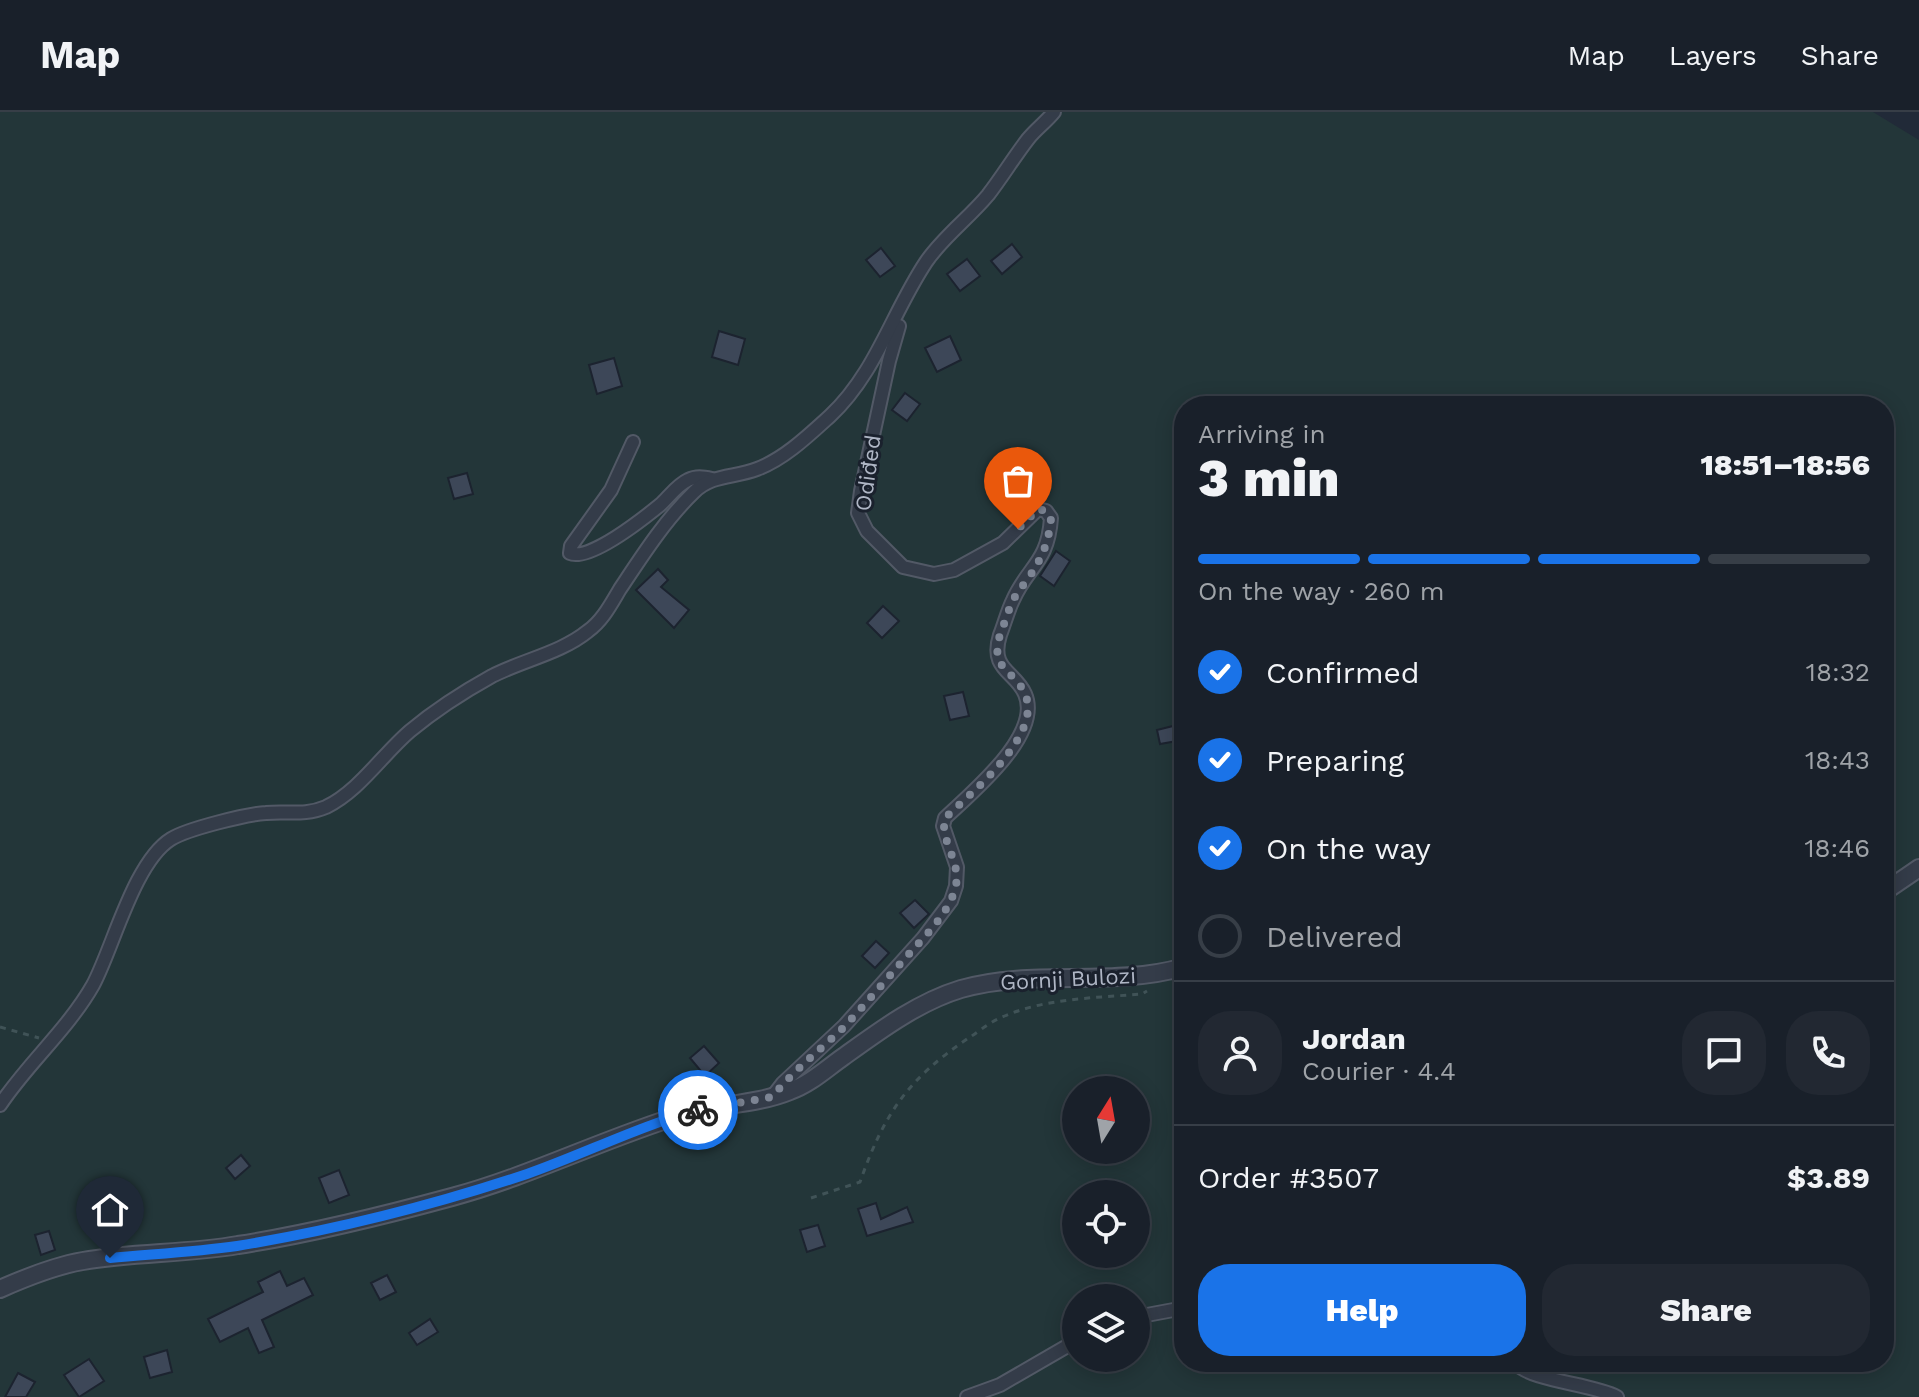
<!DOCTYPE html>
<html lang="en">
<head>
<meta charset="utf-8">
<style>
  body { margin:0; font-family:"Work Sans",sans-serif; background:#222832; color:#f1f3f6; height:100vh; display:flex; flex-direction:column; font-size:30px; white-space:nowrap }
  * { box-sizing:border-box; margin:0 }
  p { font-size:26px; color:#9fa3a8 }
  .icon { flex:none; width:44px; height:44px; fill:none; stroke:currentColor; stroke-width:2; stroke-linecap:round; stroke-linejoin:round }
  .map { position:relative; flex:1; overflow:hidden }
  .side { position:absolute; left:1174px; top:284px; width:720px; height:976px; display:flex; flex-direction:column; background:#19202a; border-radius:32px; box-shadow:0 4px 20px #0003,0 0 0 2px #373e47 }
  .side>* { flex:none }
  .needle { width:52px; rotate:11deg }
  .controls { position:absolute; left:1062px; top:964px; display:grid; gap:16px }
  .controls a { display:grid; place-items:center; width:88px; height:88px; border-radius:50%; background:#19202a; box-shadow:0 4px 20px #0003,0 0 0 2px #373e47; font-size:40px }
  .pin { position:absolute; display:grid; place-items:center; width:68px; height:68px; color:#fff; margin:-82px -34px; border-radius:50% 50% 50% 0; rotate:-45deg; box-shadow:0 0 8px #0007 }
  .pin .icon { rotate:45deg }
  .courier { position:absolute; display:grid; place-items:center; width:80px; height:80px; margin:-40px; border:6px solid #1a73e8; border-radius:50%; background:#fff; color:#222; box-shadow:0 2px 10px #0007 }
  .overview em { font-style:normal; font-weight:800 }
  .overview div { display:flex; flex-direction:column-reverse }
  .overview { display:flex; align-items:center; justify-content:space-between; height:136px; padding:0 24px }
  h1 { font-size:52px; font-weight:800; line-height:60px }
  .bar { display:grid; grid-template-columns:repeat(4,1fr); gap:12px 8px; align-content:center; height:96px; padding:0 24px }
  .bar i { height:10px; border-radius:6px; background:#373e47 }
  .bar .current { background:#1a73e8 }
  .bar p { grid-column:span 4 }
  .line { display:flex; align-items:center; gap:20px; padding:0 24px; border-top:2px solid #373e47 }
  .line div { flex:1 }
  .round { display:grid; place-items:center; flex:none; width:84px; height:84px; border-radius:32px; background:#222832 }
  ol { padding:0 24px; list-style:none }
  li { display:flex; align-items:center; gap:24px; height:88px }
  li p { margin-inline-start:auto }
  li .icon { padding:8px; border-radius:50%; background:#1a73e8; color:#fff; stroke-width:4 }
  li:last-child { color:#9fa3a8 }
  li i { width:44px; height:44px; border:4px solid #373e47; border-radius:50% }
  .action { display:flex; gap:16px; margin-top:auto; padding:16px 24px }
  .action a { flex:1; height:92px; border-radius:32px; background:#1a73e8; color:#fff; font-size:32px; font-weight:800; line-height:92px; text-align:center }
  .action a+a { background:#222832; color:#f1f3f6 }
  header { display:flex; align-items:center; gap:48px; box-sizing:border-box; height:112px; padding:0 40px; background:#19202a; border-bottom:2px solid #373e47 }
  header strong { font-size:38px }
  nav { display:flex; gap:44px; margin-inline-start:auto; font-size:28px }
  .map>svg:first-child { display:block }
</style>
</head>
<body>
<header>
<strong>Map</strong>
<nav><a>Map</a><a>Layers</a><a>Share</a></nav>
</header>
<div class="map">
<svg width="1919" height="1285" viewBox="0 0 1919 1285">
  <rect width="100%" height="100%" fill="#212a38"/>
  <path fill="#233639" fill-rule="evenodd" d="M 0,0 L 1873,0 L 1919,28 L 1919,1285 L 0,1285 ZM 1184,294 L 1884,294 L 1884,1250 L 1184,1250 ZM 1076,978 L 1136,978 L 1136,1038 L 1076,1038 ZM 1076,1082 L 1136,1082 L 1136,1142 L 1076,1142 ZM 1076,1186 L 1136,1186 L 1136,1246 L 1076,1246 Z"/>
  <g fill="#3d4758" stroke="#1c232f" stroke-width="2">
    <polygon points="1012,132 1022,145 1002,162 991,149"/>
    <polygon points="881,136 895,154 880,165 866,148"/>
    <polygon points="967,147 980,164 960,179 947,162"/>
    <polygon points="719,219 745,227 738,253 712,245"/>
    <polygon points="950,224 961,248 937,260 925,236"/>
    <polygon points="614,246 622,274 597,282 589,253"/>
    <polygon points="905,281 920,292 907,309 892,298"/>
    <polygon points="467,361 473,382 454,387 448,366"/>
    <polygon points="1056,439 1070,449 1054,474 1040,464"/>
    <polygon points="658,457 668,468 661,475 689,498 674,516 636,478"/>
    <polygon points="883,494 899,509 882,526 867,511"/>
    <polygon points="963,580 969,604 950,608 944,584"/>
    <polygon points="1173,614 1177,629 1160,632 1157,618"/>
    <polygon points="915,788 929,802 914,816 900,801"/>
    <polygon points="876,829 889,841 875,856 862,844"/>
    <polygon points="704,934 719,951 705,964 690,946"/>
    <polygon points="241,1043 250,1054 235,1067 226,1056"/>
    <polygon points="339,1058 349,1083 329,1091 319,1066"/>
    <polygon points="876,1091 881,1107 907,1095 913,1110 867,1124 858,1097"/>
    <polygon points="818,1113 825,1134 807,1140 800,1118"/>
    <polygon points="49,1119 55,1138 41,1143 35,1123"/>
    <polygon points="280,1159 287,1174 304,1166 313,1183 262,1208 274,1235 259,1241 248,1216 220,1230 208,1207 263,1180 258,1170"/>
    <polygon points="387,1163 396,1180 380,1188 371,1171"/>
    <polygon points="430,1207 438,1220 417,1233 409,1221"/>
    <polygon points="167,1238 172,1260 150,1266 144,1245"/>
    <polygon points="89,1247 104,1269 79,1285 64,1263"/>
    <polygon points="18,1261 35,1270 26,1285 5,1285"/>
  </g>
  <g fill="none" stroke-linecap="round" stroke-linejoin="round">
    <g stroke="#525966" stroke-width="16">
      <g id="minor">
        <path d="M 633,330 L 611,378 L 571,434 L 570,441 C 589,450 644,406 660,393 C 669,385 677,373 688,368 C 696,364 703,365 712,367"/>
        <path d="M 773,984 L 783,971 L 844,914 L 923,826 L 951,789 L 956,774 L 957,755 L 943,714 L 945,706 C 971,681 1043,623 1025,582 C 1015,559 989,558 1000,523 C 1004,513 1008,498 1013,488 C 1028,454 1048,451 1051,406 L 1046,399 L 1038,397 L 1003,431 L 954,458 L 934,462 L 903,455 L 867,419 L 858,401 L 861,379 L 889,249 L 899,214"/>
        <path d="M 0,993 C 28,951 68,917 93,873 C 113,836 134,750 171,727 C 187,717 247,702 266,701 C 287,699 305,704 326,695 C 359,679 382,643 410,619 C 434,599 465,579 492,564 C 523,548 561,541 588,519 C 603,508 611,492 620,477 C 642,444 665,408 694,380 C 712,362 734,366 757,357 C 784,347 808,324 830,304 C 876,261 892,201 926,150 C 943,125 969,106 988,83 C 1002,65 1014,45 1028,27 C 1036,17 1046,10 1054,0"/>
        <polyline points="1136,1205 1184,1196"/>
        <path d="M 1514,1250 C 1532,1270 1591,1271 1617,1285"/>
        <polyline points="967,1285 1000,1273 1076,1229"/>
      </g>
    </g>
    <g stroke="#525966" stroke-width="20">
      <g id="tertiary">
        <polyline points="1884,780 1919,756"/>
        <path d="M 0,1177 C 27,1165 54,1154 83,1149 C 134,1140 187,1142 238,1133 C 310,1122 382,1104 452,1085 C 530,1064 603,1027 681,1003 C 716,992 756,993 790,979 C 810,972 826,957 843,945 C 879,919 918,890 961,877 C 1034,856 1111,876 1184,855"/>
      </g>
    </g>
    <g stroke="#405357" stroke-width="3" stroke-dasharray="6 6" stroke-linecap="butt">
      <polyline points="0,915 39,926"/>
      <path d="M 811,1086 L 860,1070 C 884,1002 907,968 967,927 C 977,921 987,912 998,907 C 1041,886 1095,886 1142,882 L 1147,879"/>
    </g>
    <use href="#minor" stroke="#343c49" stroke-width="12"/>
    <use href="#tertiary" stroke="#343c49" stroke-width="16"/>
  </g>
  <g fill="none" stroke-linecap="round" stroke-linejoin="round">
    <path stroke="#7d8594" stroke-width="8" stroke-dasharray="0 14.4" d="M 698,998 L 772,985 C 793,959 819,939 843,916 C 866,892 887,866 909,842 C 926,823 948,802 955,777 C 963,751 939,729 945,706 C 971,681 1043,623 1025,582 C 1015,558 989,558 1000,523 C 1004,513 1008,498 1013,489 C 1016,481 1022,475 1027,468 C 1041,448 1049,431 1051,406 L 1046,399 L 1038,397 L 1018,417"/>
    <path stroke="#1a73e8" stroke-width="10" d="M 110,1146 C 153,1142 195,1140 237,1134 C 335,1118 434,1093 527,1062 C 584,1042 639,1014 698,998"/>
  </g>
  <g text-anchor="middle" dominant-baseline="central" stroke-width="6" stroke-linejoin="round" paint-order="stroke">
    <g font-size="22" fill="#afb6c5" stroke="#1a212d">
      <text transform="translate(868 361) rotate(-82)">Odiđed</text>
      <text transform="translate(1068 867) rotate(-3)">Gornji Bulozi</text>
    </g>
  </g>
</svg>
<div class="controls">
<a><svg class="needle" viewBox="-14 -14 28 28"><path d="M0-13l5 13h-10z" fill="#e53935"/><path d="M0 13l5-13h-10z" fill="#9fa3a8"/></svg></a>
<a><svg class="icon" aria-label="locate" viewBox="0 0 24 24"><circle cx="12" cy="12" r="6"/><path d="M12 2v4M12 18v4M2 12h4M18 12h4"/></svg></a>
<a><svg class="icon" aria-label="layers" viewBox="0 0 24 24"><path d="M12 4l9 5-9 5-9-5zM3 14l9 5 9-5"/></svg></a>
</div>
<div class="pin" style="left:1018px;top:417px;background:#ea580c"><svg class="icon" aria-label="bag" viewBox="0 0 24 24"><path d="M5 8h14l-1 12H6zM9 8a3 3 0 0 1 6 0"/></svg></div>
<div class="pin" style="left:110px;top:1146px;background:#1f2937"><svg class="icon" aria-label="home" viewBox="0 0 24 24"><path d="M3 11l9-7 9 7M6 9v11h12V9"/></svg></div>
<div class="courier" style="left:698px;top:998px"><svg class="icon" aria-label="bike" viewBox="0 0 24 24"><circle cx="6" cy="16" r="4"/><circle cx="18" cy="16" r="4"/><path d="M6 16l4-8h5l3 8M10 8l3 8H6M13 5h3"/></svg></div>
<section class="side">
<div class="overview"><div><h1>3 min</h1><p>Arriving in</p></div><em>18:51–18:56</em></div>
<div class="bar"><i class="current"></i><i class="current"></i><i class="current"></i><i></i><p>On the way · 260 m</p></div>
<ol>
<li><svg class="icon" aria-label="check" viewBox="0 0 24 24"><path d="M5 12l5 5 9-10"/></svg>Confirmed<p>18:32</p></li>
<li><svg class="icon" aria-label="check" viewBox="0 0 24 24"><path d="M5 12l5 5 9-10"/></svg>Preparing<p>18:43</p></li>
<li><svg class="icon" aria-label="check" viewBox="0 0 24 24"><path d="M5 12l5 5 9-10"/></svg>On the way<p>18:46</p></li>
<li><i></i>Delivered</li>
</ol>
<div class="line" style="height:144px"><a class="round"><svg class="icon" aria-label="person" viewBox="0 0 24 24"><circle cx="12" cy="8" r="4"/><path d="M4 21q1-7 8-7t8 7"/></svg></a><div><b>Jordan</b><p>Courier · 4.4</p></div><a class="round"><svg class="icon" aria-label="chat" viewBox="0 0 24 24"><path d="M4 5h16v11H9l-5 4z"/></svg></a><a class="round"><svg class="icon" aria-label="phone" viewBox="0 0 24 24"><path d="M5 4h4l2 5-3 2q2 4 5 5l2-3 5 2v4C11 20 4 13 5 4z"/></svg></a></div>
<div class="line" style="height:104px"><div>Order #3507</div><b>$3.89</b></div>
<div class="action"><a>Help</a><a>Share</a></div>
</section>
</div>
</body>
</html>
